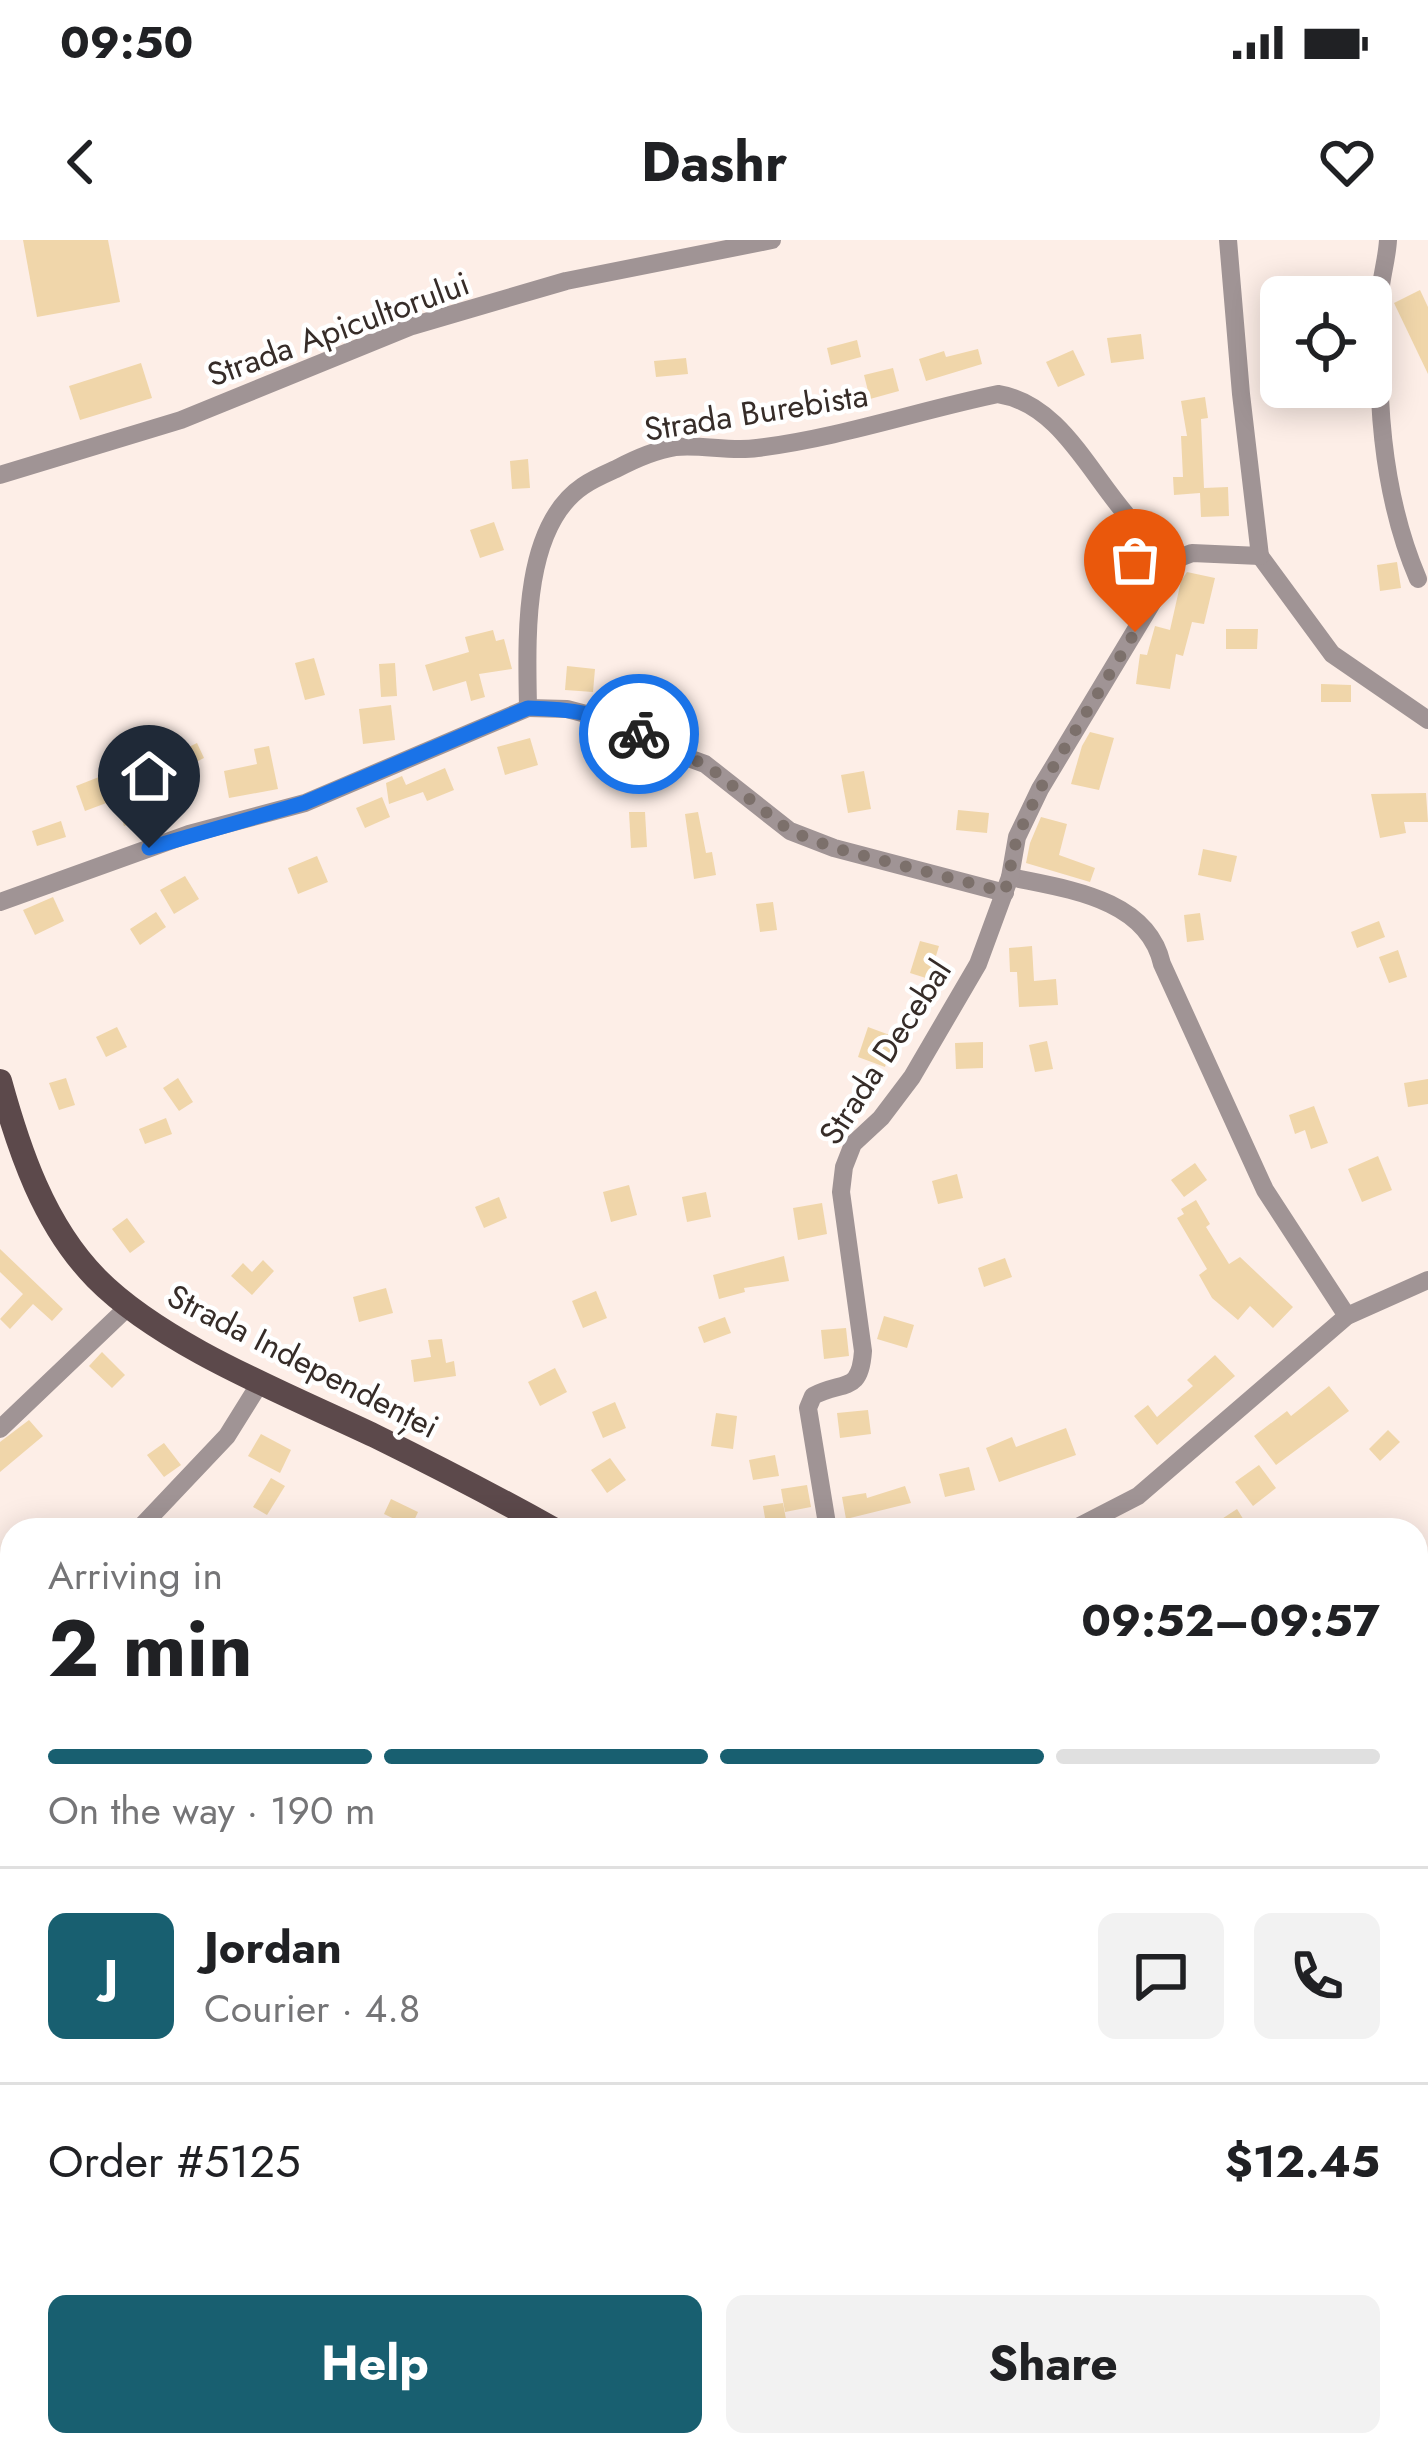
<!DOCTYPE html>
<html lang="en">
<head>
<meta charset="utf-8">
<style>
  body { margin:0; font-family:Jost,sans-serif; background:#f2f2f2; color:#202124; height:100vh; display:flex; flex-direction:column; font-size:45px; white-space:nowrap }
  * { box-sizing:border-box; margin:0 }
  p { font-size:39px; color:#757577 }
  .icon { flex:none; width:66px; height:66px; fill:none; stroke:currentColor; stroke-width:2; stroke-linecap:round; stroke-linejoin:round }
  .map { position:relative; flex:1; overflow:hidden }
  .details { position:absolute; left:0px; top:1278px; width:1428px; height:939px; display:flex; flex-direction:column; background:#fff; border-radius:36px 36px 0 0; box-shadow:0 6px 30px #0003 }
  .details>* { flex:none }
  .controls { position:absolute; left:1260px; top:36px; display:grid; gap:24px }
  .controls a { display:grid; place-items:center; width:132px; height:132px; border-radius:18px; background:#fff; box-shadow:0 6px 30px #0003; font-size:60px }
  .pin { position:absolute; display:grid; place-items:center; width:102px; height:102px; color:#fff; margin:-123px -51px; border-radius:50% 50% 50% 0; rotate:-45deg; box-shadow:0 0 12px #0007 }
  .pin .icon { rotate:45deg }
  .courier { position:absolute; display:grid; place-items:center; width:120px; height:120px; margin:-60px; border:9px solid #1a73e8; border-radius:50%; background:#fff; color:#222; box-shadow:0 3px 15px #0007 }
  .headline em { font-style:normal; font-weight:700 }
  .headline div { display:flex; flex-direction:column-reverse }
  .headline { display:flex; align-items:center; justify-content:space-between; height:204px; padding:0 48px }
  h1 { font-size:78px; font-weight:700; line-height:90px }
  .bar { display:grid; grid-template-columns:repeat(4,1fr); gap:18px 12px; align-content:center; height:144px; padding:0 48px }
  .bar i { height:15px; border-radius:9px; background:#e0e0e0 }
  .bar .current { background:#185f70 }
  .bar p { grid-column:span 4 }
  .line { display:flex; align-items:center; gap:30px; padding:0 48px; border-top:3px solid #e0e0e0 }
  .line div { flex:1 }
  .round { display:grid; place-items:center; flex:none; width:126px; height:126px; border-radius:18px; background:#f2f2f2 }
  .button { display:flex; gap:24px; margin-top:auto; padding:24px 48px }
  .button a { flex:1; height:138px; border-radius:18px; background:#185f70; color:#fff; font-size:48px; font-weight:700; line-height:138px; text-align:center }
  .button a+a { background:#f2f2f2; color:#202124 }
  .status { display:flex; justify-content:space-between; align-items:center; height:84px; padding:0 60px; background:#fff; direction:ltr }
  .status svg { height:33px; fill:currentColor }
  header { display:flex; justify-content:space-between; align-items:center; height:156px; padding:0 48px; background:#fff; font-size:54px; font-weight:700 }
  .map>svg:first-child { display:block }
</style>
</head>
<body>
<div class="status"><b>09:50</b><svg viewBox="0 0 49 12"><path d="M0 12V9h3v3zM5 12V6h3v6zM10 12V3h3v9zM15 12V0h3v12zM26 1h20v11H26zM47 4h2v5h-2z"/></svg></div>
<header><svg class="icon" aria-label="back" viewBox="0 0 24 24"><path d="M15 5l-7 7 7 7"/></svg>Dashr<svg class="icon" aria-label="heart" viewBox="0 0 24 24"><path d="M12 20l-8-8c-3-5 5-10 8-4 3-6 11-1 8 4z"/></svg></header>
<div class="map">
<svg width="1428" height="2215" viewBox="0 0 1428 2215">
  <rect width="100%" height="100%" fill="#fdeee7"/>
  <g fill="#f0d6aa">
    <polygon points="23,0 108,0 120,62 37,77"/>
    <polygon points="1420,50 1428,67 1428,134 1394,63"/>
    <polygon points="1141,94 1144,119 1111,123 1107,98"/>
    <polygon points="857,100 861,117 831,125 827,108"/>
    <polygon points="978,109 982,124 926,141 919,119 944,111 946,117"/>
    <polygon points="1073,110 1085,135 1058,147 1046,122"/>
    <polygon points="686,118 688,134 656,137 654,121"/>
    <polygon points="141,123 152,158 80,180 69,146"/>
    <polygon points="893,128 899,151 870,159 864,135"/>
    <polygon points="1205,157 1208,178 1201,179 1204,248 1228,247 1229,276 1201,277 1200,253 1174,255 1173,237 1183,237 1181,196 1187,196 1181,161"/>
    <polygon points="528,219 530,248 512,249 510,221"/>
    <polygon points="494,282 504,310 480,318 470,290"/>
    <polygon points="1118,319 1143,323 1140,349 1115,345"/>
    <polygon points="1397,322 1401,348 1380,351 1377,325"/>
    <polygon points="1187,332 1215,338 1204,384 1192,382 1183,416 1176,414 1170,449 1136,444 1140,414 1147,415 1155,386 1170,390 1181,341"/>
    <polygon points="1226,389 1258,389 1257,409 1226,409"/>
    <polygon points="493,390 496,401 504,399 512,429 479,434 485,457 471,461 466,441 433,451 425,425 469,412 465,397"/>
    <polygon points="314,418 325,455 305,460 295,423"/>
    <polygon points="395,423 397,456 381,457 379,424"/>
    <polygon points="567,426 595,429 593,452 565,450"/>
    <polygon points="1321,444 1351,445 1351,462 1321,462"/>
    <polygon points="391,465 395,500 363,504 359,469"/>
    <polygon points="1090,492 1114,498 1099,550 1071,544 1082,506"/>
    <polygon points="530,498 538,525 505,535 497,507"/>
    <polygon points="197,503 204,518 173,533 166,518"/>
    <polygon points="269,506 278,549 229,558 224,531 257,524 254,509"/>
    <polygon points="445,528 454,550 427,561 423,552 389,564 386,543 402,536 406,545"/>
    <polygon points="864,531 871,569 848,573 841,535"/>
    <polygon points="99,537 109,562 85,571 76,546"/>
    <polygon points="1426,553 1428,582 1404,582 1406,593 1380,598 1371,554"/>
    <polygon points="142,557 149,578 124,586 117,564"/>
    <polygon points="382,557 390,577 365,588 356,568"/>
    <polygon points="958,570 989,573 987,593 956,590"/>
    <polygon points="629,572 645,572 647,607 631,608"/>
    <polygon points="698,572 706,613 712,612 716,635 694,639 685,574"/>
    <polygon points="1041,577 1067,584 1059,615 1095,628 1090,642 1026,623 1030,603"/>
    <polygon points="61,581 66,597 37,606 32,591"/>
    <polygon points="1203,609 1237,616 1231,642 1198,635"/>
    <polygon points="317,616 328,642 298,654 288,628"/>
    <polygon points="185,636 199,659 174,674 160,650"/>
    <polygon points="53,657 64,681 35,695 23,670"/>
    <polygon points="773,662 777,690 760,692 756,664"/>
    <polygon points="156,672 166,687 140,705 130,689"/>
    <polygon points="1200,673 1204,700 1187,702 1184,675"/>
    <polygon points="1379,681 1385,697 1357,708 1351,692"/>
    <polygon points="920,701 939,706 929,739 910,733"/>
    <polygon points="1032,706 1034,741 1056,739 1058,765 1019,767 1017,732 1010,732 1009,708"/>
    <polygon points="1398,710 1407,737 1389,743 1379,717"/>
    <polygon points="117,787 127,807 106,817 96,797"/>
    <polygon points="868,787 895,797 885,827 858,817"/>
    <polygon points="1047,801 1053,829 1035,832 1029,805"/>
    <polygon points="983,802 983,828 956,829 955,803"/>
    <polygon points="66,838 75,865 59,870 49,843"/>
    <polygon points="178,838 193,862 179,871 163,848"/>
    <polygon points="1428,839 1428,864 1408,867 1404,843"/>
    <polygon points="1314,866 1328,903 1311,909 1305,890 1295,894 1289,875"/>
    <polygon points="166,878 172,894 145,904 139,889"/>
    <polygon points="1378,916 1392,950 1362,962 1348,929"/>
    <polygon points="1195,923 1207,940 1184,957 1171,940"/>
    <polygon points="957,934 963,958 938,964 932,941"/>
    <polygon points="629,945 637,975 611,982 603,952"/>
    <polygon points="706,952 711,977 687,982 682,957"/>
    <polygon points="499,957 507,978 484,988 475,967"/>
    <polygon points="1196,960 1210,984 1206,987 1229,1024 1240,1017 1293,1067 1273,1088 1250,1066 1238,1080 1212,1058 1199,1035 1207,1029 1177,978 1184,974 1181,969"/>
    <polygon points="822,963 827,994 798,1000 793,968"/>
    <polygon points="127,978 145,1002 130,1013 112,989"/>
    <polygon points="0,1009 63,1069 52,1081 33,1064 10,1089 0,1079 23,1054 0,1032"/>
    <polygon points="784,1016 789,1041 744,1048 745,1052 719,1059 713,1035"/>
    <polygon points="1005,1018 1012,1037 984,1047 978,1028"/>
    <polygon points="263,1020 274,1031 252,1055 231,1036 243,1023 252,1032"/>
    <polygon points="386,1048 393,1073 359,1082 353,1057"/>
    <polygon points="596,1051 607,1078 583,1088 572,1061"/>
    <polygon points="884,1076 914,1085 907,1108 877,1099"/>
    <polygon points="725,1077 731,1093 704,1103 698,1087"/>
    <polygon points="846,1088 849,1116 824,1119 821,1090"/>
    <polygon points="442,1099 446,1123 454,1121 456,1136 414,1142 411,1120 431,1117 428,1100"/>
    <polygon points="102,1112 125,1135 112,1148 89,1126"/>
    <polygon points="1215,1115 1235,1136 1157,1205 1134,1176 1148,1165 1157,1177 1193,1146 1187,1140"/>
    <polygon points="555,1128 567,1152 540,1166 528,1142"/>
    <polygon points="1329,1146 1349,1171 1276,1225 1254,1196 1287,1171 1291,1176"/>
    <polygon points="615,1162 626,1188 603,1198 592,1172"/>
    <polygon points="868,1170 871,1194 840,1198 837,1173"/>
    <polygon points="716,1173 737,1176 733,1209 711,1206"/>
    <polygon points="29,1180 43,1196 0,1232 0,1202"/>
    <polygon points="1066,1188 1076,1215 999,1242 986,1208 1012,1197 1016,1207"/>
    <polygon points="1388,1190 1400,1202 1380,1221 1369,1209"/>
    <polygon points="261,1194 291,1210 280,1233 248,1216"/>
    <polygon points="164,1203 181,1225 164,1237 147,1215"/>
    <polygon points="775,1215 779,1236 753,1240 749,1220"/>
    <polygon points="610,1218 626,1240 607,1253 591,1230"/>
    <polygon points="1259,1225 1276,1248 1253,1266 1235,1242"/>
    <polygon points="969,1227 975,1250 945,1257 939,1234"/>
    <polygon points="271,1238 285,1246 267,1275 253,1267"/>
    <polygon points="807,1245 811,1267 785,1272 781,1249"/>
    <polygon points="905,1246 911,1263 846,1279 842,1257 866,1253 867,1258"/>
    <polygon points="391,1259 418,1272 411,1287 384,1274"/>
    <polygon points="783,1263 788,1290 767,1290 763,1266"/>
    <polygon points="1237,1269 1250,1290 1205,1290"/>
  </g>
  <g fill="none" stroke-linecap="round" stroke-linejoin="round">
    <g stroke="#a09495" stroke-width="18">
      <path d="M 1388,0 C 1387,19 1381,37 1380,55 C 1376,151 1380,250 1418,339"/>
      <polyline points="0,235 181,180 412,86 566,41 772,0"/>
      <polyline points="1260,316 1332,414 1428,480"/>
      <path d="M 1010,637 C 1066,649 1147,658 1162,724 L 1265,950 L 1347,1076"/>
      <path d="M 1005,653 L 834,608 L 790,591 L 705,524 L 661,508 L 624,484 L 567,469 L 528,468 C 527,402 521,288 583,246 C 593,239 605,234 616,229 C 633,220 656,210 675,207 C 701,204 730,212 757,208 C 839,198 917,171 998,154 C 1080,167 1104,284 1179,318"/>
      <polyline points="0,662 189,594 305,563 528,468"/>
      <polyline points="0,1189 129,1066"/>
      <polyline points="138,1290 227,1196 260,1143"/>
      <path d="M 828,1290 L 808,1168 L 813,1156 C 844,1140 860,1154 863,1111 L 841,952 L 844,927 L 853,904 L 881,878 L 912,837 L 978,724 L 1010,637 L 1017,597 L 1040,549 L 1179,318 L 1192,313 L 1260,316 L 1241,154 L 1228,0"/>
      <polyline points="1072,1290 1138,1256 1347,1076 1428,1040"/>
      <polyline points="0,1415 12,1411"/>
      <polyline points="2,1513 12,1538"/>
      <polyline points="1416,1651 1428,1648"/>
      <polyline points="0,1727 12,1701"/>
      <polyline points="1416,2163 1428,2166"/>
      <polyline points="0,2186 12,2177"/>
      <polyline points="598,2215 600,2205"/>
      <polyline points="824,2215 825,2205"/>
      <polyline points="954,2215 955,2205"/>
    </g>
    <g stroke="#5c494b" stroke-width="24">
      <path d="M 0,841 C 19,910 44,985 96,1038 C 163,1106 289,1155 375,1196 C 436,1226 496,1257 555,1290"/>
      <polyline points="1150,2205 1154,2215"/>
      <polyline points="490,2215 497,2205"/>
    </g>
  </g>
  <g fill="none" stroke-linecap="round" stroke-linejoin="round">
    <polyline stroke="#7c706b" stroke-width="12" stroke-dasharray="0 21.6" points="639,494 661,508 705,524 790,591 834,608 1005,652 1017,597 1040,549 1135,392"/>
    <path stroke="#1a73e8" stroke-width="15" d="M 149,608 L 304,563 L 528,468 C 566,469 607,473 639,494"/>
  </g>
  <g text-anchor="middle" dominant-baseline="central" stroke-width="9" stroke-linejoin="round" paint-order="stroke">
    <g font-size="33" fill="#362c28" stroke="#fff">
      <text transform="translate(338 89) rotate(-20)">Strada Apicultorului</text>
      <text transform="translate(756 172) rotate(-9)">Strada Burebista</text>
      <text transform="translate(885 812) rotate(-57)">Strada Decebal</text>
      <text transform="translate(303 1121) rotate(27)">Strada Independenței</text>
    </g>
  </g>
</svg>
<div class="controls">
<a><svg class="icon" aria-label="locate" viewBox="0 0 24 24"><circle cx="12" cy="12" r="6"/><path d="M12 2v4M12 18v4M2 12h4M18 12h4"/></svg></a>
</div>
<div class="pin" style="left:1135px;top:392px;background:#ea580c"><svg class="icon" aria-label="bag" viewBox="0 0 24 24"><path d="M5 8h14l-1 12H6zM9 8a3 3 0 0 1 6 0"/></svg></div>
<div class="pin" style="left:149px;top:608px;background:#1f2937"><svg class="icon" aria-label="home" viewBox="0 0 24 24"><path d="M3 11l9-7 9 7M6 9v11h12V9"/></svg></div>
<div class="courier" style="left:639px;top:494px"><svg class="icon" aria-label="bike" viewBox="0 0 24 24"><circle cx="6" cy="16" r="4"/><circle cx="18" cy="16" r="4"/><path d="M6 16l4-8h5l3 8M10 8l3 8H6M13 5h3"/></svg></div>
<section class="details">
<div class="headline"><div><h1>2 min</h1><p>Arriving in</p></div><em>09:52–09:57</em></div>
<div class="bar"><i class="current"></i><i class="current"></i><i class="current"></i><i></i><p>On the way · 190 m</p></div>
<div class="line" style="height:216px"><b class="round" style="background:#185f70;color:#fff">J</b><div><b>Jordan</b><p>Courier · 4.8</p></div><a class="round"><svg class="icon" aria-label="chat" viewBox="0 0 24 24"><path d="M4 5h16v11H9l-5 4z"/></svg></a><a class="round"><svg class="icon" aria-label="phone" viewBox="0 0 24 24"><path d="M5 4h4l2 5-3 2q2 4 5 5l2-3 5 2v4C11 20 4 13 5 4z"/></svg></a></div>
<div class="line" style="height:156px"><div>Order #5125</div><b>$12.45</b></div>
<div class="button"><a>Help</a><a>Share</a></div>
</section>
</div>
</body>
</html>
